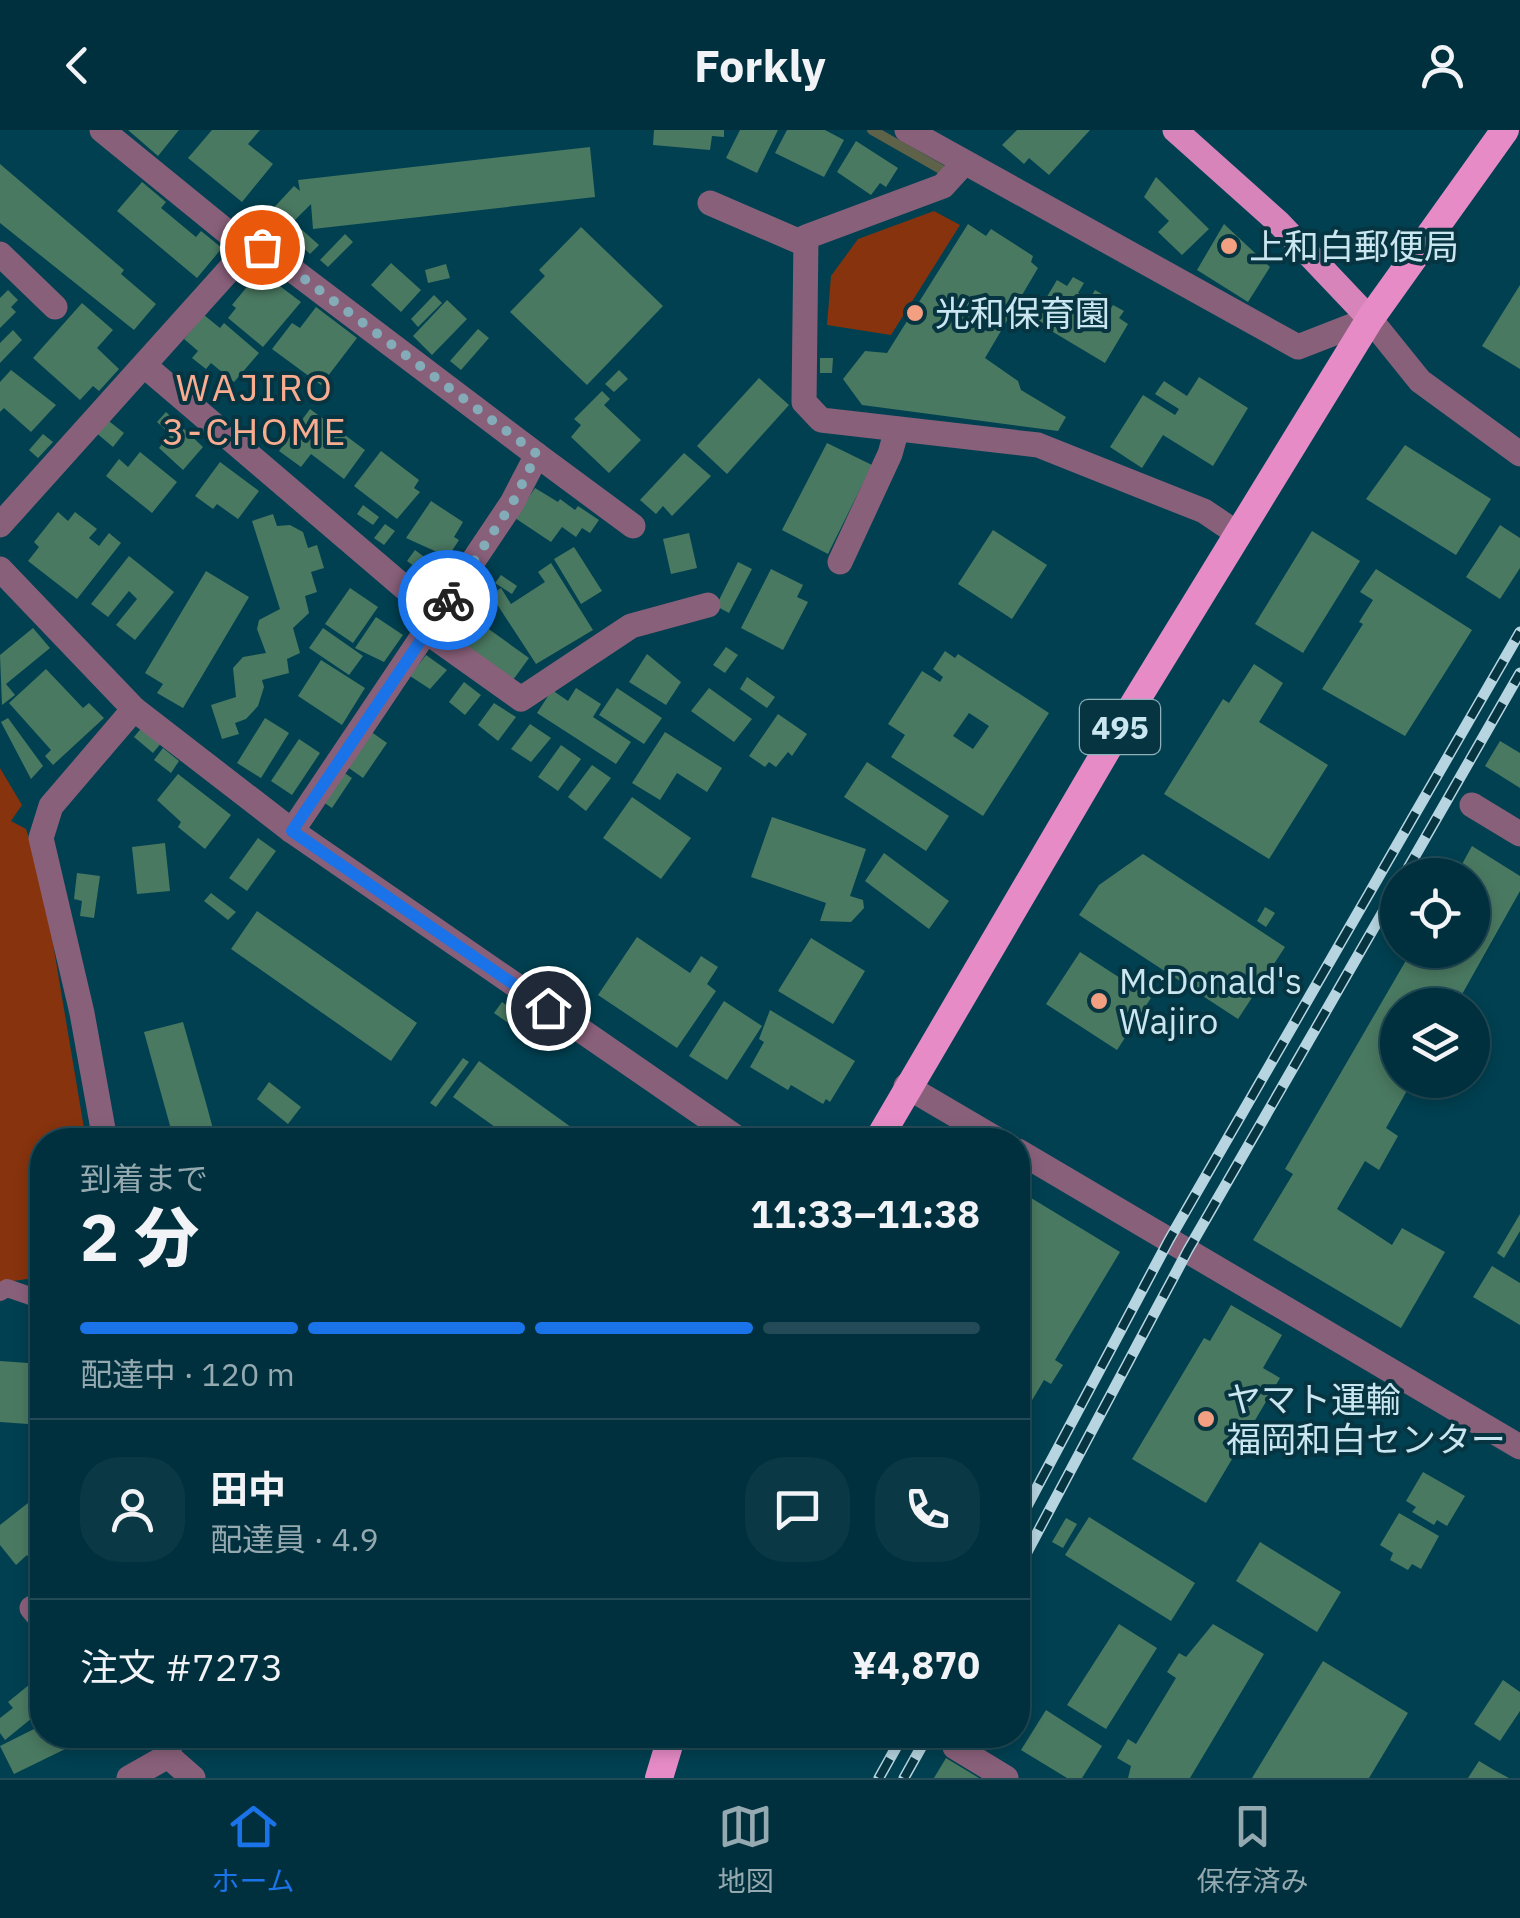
<!DOCTYPE html>
<html lang="ja">
<head>
<meta charset="utf-8">
<style>
  body { margin:0; font-family:"IBM Plex Sans","Noto Sans JP",sans-serif; background:#0a3844; color:#f1f3f6; height:100vh; display:flex; flex-direction:column; font-size:38px; white-space:nowrap }
  * { box-sizing:border-box; margin:0 }
  p { font-size:32px; color:#95a9b0 }
  .icon { flex:none; width:55px; height:55px; fill:none; stroke:currentColor; stroke-width:2; stroke-linecap:round; stroke-linejoin:round }
  .map { position:relative; flex:1; overflow:hidden }
  .panel { position:absolute; left:30px; top:998px; width:1000px; height:620px; display:flex; flex-direction:column; background:#00303d; border-radius:40px; box-shadow:0 5px 15px #0003,0 0 0 2px #224b57 }
  .panel>* { flex:none }
  .controls { position:absolute; left:1380px; top:728px; display:grid; gap:20px }
  .controls a { display:grid; place-items:center; width:110px; height:110px; border-radius:50%; background:#00303d; box-shadow:0 5px 15px #0003,0 0 0 2px #224b57; font-size:50px }
  .pin { position:absolute; display:grid; place-items:center; width:85px; height:85px; color:#fff; margin:-42px; border:5px solid #fff; border-radius:50%; box-shadow:0 2px 10px #0007 }
  .courier { position:absolute; display:grid; place-items:center; width:100px; height:100px; margin:-50px; border:8px solid #1a73e8; border-radius:50%; background:#fff; color:#222; box-shadow:0 2px 12px #0007 }
  .head em { font-style:normal; font-weight:800 }
  .head div { display:flex; flex-direction:column-reverse }
  .head { display:flex; align-items:center; justify-content:space-between; height:170px; padding:0 50px }
  h1 { font-size:65px; font-weight:800; line-height:75px }
  .bar { display:grid; grid-template-columns:repeat(4,1fr); gap:15px 10px; align-content:center; height:120px; padding:0 50px }
  .bar i { height:12px; border-radius:8px; background:#224b57 }
  .bar .on { background:#1a73e8 }
  .bar p { grid-column:span 4 }
  .line { display:flex; align-items:center; gap:25px; padding:0 50px; border-top:2px solid #224b57 }
  .line div { flex:1 }
  .round { display:grid; place-items:center; flex:none; width:105px; height:105px; border-radius:40px; background:#0a3844 }
  header { display:flex; justify-content:space-between; align-items:center; height:130px; padding:0 50px; background:#00303d; font-size:45px; font-weight:800 }
  .tab-bar { display:flex; justify-content:space-around; align-items:center; height:140px; border-top:2px solid #224b57; background:#00303d; font-size:28px; color:#95a9b0 }
  .tab-bar a { display:grid; justify-items:center; gap:5px }
  .tab-bar .on { color:#1a73e8 }
  .map>svg:first-child { display:block }
</style>
</head>
<body>
<header><svg class="icon" aria-label="back" viewBox="0 0 24 24"><path d="M15 5l-7 7 7 7"/></svg>Forkly<svg class="icon" aria-label="person" viewBox="0 0 24 24"><circle cx="12" cy="8" r="4"/><path d="M4 21q1-7 8-7t8 7"/></svg></header>
<div class="map">
<svg width="1520" height="1648" viewBox="0 0 1520 1648">
  <rect width="100%" height="100%" fill="#004051"/>
  <g fill="#86330e">
    <polygon points="934,81 960,95 891,205 827,195 831,146 858,109"/>
    <polygon points="0,638 22,675 11,691 26,699 42,748 86,1010 42,1010 42,1158 27,1149 0,1153"/>
  </g>
  <g fill="none" stroke-linecap="round" stroke-linejoin="round">
    <polyline stroke="#5d6249" stroke-width="10" points="872,0 944,41"/>
  </g>
  <g fill="#4a7961" fill-rule="evenodd">
    <polygon points="128,0 179,0 158,26"/>
    <polygon points="212,0 260,0 248,14 273,34 242,72 188,28"/>
    <polygon points="654,0 724,0 724,7 712,6 710,20 653,15"/>
    <polygon points="740,0 778,0 757,43 726,28"/>
    <polygon points="787,0 825,0 844,10 824,47 775,23"/>
    <polygon points="1017,0 1090,0 1049,45 1029,28 1024,34 1002,15"/>
    <polygon points="856,11 898,38 886,57 880,53 871,65 837,42"/>
    <polygon points="590,17 595,67 313,99 311,74 284,101 266,86 294,56 300,61 298,50"/>
    <polygon points="0,34 124,140 121,144 156,174 134,200 0,93"/>
    <polygon points="1156,47 1209,99 1182,125 1158,102 1169,91 1144,67"/>
    <polygon points="142,52 166,72 161,78 196,107 201,101 222,118 197,148 117,81"/>
    <polygon points="968,94 986,106 991,99 1033,126 1031,132 1038,138 985,228 1018,251 1021,260 1066,287 1058,301 862,275 843,249 865,221 887,223"/>
    <polygon points="1224,94 1270,137 1248,172 1197,140"/>
    <polygon points="581,97 663,176 587,255 510,182 545,146 539,140"/>
    <polygon points="301,99 319,115 310,124 292,108"/>
    <polygon points="345,104 353,112 328,137 320,130"/>
    <polygon points="391,133 421,160 401,182 371,155"/>
    <polygon points="446,134 450,148 428,153 425,140"/>
    <polygon points="260,141 301,172 263,217 228,188 236,178 232,175"/>
    <polygon points="1073,147 1084,153 1078,163 1089,170 1095,160 1105,166 1099,177 1108,183 1113,175 1124,181 1119,188 1128,194 1105,233 1033,190 1057,150 1067,156"/>
    <polygon points="1520,155 1520,239 1482,216"/>
    <polygon points="8,160 18,170 11,177 16,182 0,198 0,168"/>
    <polygon points="434,165 442,173 418,197 411,189"/>
    <polygon points="447,170 467,189 432,225 413,206"/>
    <polygon points="82,173 113,200 97,218 119,239 99,261 93,256 80,270 33,228"/>
    <polygon points="316,177 357,208 321,255 272,219 292,193 300,198"/>
    <polygon points="204,185 220,198 224,193 259,223 234,252 211,233 206,239 192,228 198,221 184,209"/>
    <polygon points="478,199 489,208 461,240 450,231"/>
    <polygon points="13,200 22,210 0,233 0,213"/>
    <polygon points="820,228 833,228 832,243 820,243"/>
    <polygon points="11,240 56,275 31,302 4,278 0,282 0,252"/>
    <polygon points="619,240 628,249 614,262 605,254"/>
    <polygon points="1199,247 1248,278 1213,336 1163,305 1142,338 1110,317 1143,265 1175,285 1179,279 1155,264 1164,251 1187,266"/>
    <polygon points="759,248 789,275 727,344 697,316"/>
    <polygon points="602,261 610,269 604,275 641,310 609,343 571,307 581,295 574,289"/>
    <polygon points="310,279 365,320 344,349 311,324 301,337 279,321"/>
    <polygon points="166,282 203,317 183,340 159,318 170,304 157,292"/>
    <polygon points="105,288 124,303 113,317 94,301"/>
    <polygon points="43,304 53,312 38,328 29,320"/>
    <polygon points="827,313 872,335 828,424 782,400"/>
    <polygon points="1405,315 1491,369 1456,425 1366,369"/>
    <polygon points="381,321 419,350 414,358 420,362 397,389 354,356"/>
    <polygon points="140,322 177,352 152,383 106,346 119,329 128,337"/>
    <polygon points="684,323 711,346 672,386 663,376 656,384 640,370"/>
    <polygon points="220,332 259,361 238,389 217,374 213,379 195,366"/>
    <polygon points="535,358 558,372 560,369 575,380 578,376 599,390 590,403 582,398 576,407 562,397 551,412 515,388"/>
    <polygon points="431,371 463,392 454,407 459,410 448,427 406,408"/>
    <polygon points="363,375 379,387 373,395 357,384"/>
    <polygon points="58,382 68,391 75,382 97,399 89,408 99,416 109,403 121,413 77,469 28,431 39,417 34,412"/>
    <polygon points="273,384 277,396 290,395 303,402 308,418 317,415 324,438 311,442 317,462 305,466 309,483 293,498 300,523 287,529 289,543 262,550 264,557 258,576 246,589 235,593 239,604 222,609 211,575 236,567 233,538 243,527 266,523 257,499 259,490 280,479 252,391"/>
    <polygon points="385,394 395,401 384,415 374,408"/>
    <polygon points="1500,395 1520,408 1520,438 1500,469 1466,447"/>
    <polygon points="993,400 1047,435 1012,489 958,454"/>
    <polygon points="1312,401 1360,431 1303,523 1255,494"/>
    <polygon points="689,403 697,438 671,444 663,409"/>
    <polygon points="574,417 602,461 581,474 554,429"/>
    <polygon points="415,420 431,432 423,443 407,431"/>
    <polygon points="129,426 174,462 135,510 116,495 137,469 129,461 108,487 91,474"/>
    <polygon points="738,432 752,439 729,483 716,476"/>
    <polygon points="551,433 593,500 536,534 491,465 501,458 511,474 545,452 538,442"/>
    <polygon points="434,438 444,446 432,462 421,453"/>
    <polygon points="771,439 803,455 797,467 808,472 783,520 741,498"/>
    <polygon points="1376,439 1472,500 1405,606 1322,559 1363,494 1359,492 1373,470 1360,462"/>
    <polygon points="206,441 249,467 183,578 157,563 163,554 145,543"/>
    <polygon points="501,445 517,456 512,464 495,453"/>
    <polygon points="350,458 378,477 353,513 325,494"/>
    <polygon points="465,482 529,528 513,550 449,504"/>
    <polygon points="376,487 403,505 384,532 355,518"/>
    <polygon points="33,498 50,518 6,554 15,565 2,575 0,525"/>
    <polygon points="323,498 363,526 349,545 309,518"/>
    <polygon points="726,517 738,525 725,543 713,535"/>
    <path d="M 945,521 L 955,528 L 958,524 L 1049,583 L 983,686 L 891,627 L 905,605 L 888,594 L 922,541 L 940,552 L 943,547 L 933,539 ZM 969,583 L 989,596 L 973,619 L 953,606 Z"/>
    <polygon points="647,524 681,552 666,575 629,552"/>
    <polygon points="426,525 447,540 430,559 410,546"/>
    <polygon points="321,530 365,558 342,595 298,566"/>
    <polygon points="1254,534 1283,553 1259,592 1328,635 1269,729 1164,664 1223,569 1229,573"/>
    <polygon points="46,539 83,578 89,573 104,588 53,635 45,626 51,620 9,573"/>
    <polygon points="747,547 775,567 767,578 740,559"/>
    <polygon points="464,552 481,565 465,585 449,572"/>
    <polygon points="576,558 601,574 593,587 631,612 616,634 537,583 552,560 568,571"/>
    <polygon points="617,558 662,588 644,614 599,585"/>
    <polygon points="709,558 752,589 734,612 691,581"/>
    <polygon points="494,573 516,587 498,611 478,595"/>
    <polygon points="778,584 807,604 792,626 788,622 776,637 769,632 765,637 749,626"/>
    <polygon points="8,588 43,636 31,649 1,592"/>
    <polygon points="265,588 289,603 261,648 237,633"/>
    <polygon points="530,594 551,608 531,632 511,619"/>
    <polygon points="143,596 162,612 153,623 134,607"/>
    <polygon points="370,601 387,613 363,648 346,636"/>
    <polygon points="665,602 722,638 707,662 677,643 660,670 632,653"/>
    <polygon points="299,609 320,623 292,665 271,651"/>
    <polygon points="1500,611 1520,623 1520,658 1485,636"/>
    <polygon points="561,615 581,629 558,661 538,647"/>
    <polygon points="163,618 179,631 171,643 154,630"/>
    <polygon points="867,632 949,686 926,721 844,667"/>
    <polygon points="592,635 611,648 586,681 568,667"/>
    <polygon points="337,638 352,648 332,678 317,668"/>
    <polygon points="178,644 231,685 205,719 178,697 181,692 157,670"/>
    <polygon points="632,667 691,708 661,749 603,708"/>
    <polygon points="772,687 866,719 850,766 863,770 864,778 851,792 820,791 826,773 751,747"/>
    <polygon points="258,708 276,721 247,761 229,748"/>
    <polygon points="165,713 170,761 137,764 132,717"/>
    <polygon points="1472,716 1520,746 1520,761 1456,875 1398,875 1398,950 1413,950 1386,998 1398,1006 1379,1040 1365,1031 1337,1079 1392,1115 1402,1098 1445,1122 1401,1198 1253,1110 1293,1044 1285,1039 1412,820 1472,820 1472,745 1456,745"/>
    <polygon points="884,723 949,771 929,799 865,751"/>
    <polygon points="1143,724 1285,817 1238,889 1079,785 1099,755"/>
    <polygon points="77,743 100,746 94,788 80,786 82,771 74,769"/>
    <polygon points="211,763 236,782 228,790 204,771"/>
    <polygon points="1265,777 1275,783 1266,797 1257,791"/>
    <polygon points="257,781 417,893 391,931 231,819"/>
    <polygon points="637,807 690,843 701,826 718,837 707,854 716,861 677,918 598,865"/>
    <polygon points="811,808 865,841 833,894 778,861"/>
    <polygon points="1080,822 1151,868 1117,920 1046,874"/>
    <polygon points="724,871 762,896 727,950 689,926"/>
    <polygon points="502,872 526,889 518,900 494,883"/>
    <polygon points="770,880 855,931 830,972 826,969 823,974 791,955 788,960 750,937 764,912 759,909"/>
    <polygon points="183,892 206,973 216,1010 174,1010 144,902"/>
    <polygon points="463,928 469,932 436,977 430,973"/>
    <polygon points="479,931 589,1010 513,1010 453,967"/>
    <polygon points="269,952 301,977 288,994 257,969"/>
    <polygon points="1018,1060 1120,1122 1055,1230 1063,1235 1051,1254 1044,1250 1021,1289 1029,1293 1018,1312"/>
    <polygon points="1520,1084 1520,1101 1504,1128 1497,1123"/>
    <polygon points="1492,1136 1520,1153 1520,1195 1473,1167"/>
    <polygon points="1231,1175 1282,1205 1263,1238 1280,1248 1206,1373 1132,1329 1204,1208 1210,1211"/>
    <polygon points="0,1231 42,1234 42,1295 0,1292"/>
    <polygon points="1423,1342 1465,1366 1447,1396 1437,1390 1434,1395 1412,1382 1416,1377 1406,1371"/>
    <polygon points="42,1362 40,1423 32,1431 27,1425 16,1435 0,1415 0,1395"/>
    <polygon points="1399,1383 1439,1406 1421,1439 1412,1434 1408,1440 1390,1430 1393,1423 1380,1415"/>
    <polygon points="1089,1387 1195,1453 1171,1491 1065,1425"/>
    <polygon points="1066,1388 1077,1394 1063,1418 1052,1412"/>
    <polygon points="1260,1412 1341,1462 1317,1502 1236,1451"/>
    <polygon points="1119,1494 1157,1518 1106,1599 1067,1575"/>
    <polygon points="1213,1494 1264,1524 1190,1648 1128,1648 1131,1636 1117,1628 1128,1609 1136,1614 1176,1548 1167,1542 1179,1523 1186,1527"/>
    <polygon points="1323,1531 1408,1583 1369,1648 1252,1648"/>
    <polygon points="35,1550 42,1560 42,1593 38,1596 32,1588 5,1610 0,1603 0,1588 13,1578 8,1572"/>
    <polygon points="1503,1550 1520,1562 1520,1581 1500,1611 1474,1594"/>
    <polygon points="1046,1580 1102,1616 1082,1648 1067,1648 1021,1620"/>
    <polygon points="42,1595 42,1605 94,1605 14,1644 0,1616"/>
    <polygon points="946,1628 979,1648 934,1648"/>
    <polygon points="1479,1631 1494,1640 1509,1648 1468,1648"/>
  </g>
  <g fill="none" stroke-linecap="round" stroke-linejoin="round">
    <polyline stroke="#89607a" stroke-width="18" points="0,1162 7,1158 42,1170"/>
    <g stroke="#89607a" stroke-width="25">
      <polyline points="102,0 248,119 262,117 537,325 512,373 292,701"/>
      <polyline points="907,0 1298,217 1370,189"/>
      <polyline points="963,34 943,56 806,107 804,272 821,290 1038,315 1204,381 1238,404"/>
      <polyline points="710,73 805,114"/>
      <polyline points="0,124 55,177"/>
      <polyline points="145,236 406,459 442,478"/>
      <polyline points="537,325 633,396"/>
      <polyline points="0,395 248,119"/>
      <polyline points="840,432 890,324 897,299"/>
      <polyline points="0,439 134,579 292,701 740,1010"/>
      <polyline points="427,502 521,569 631,496 708,475"/>
      <polyline points="1472,675 1520,704"/>
      <polyline points="906,956 998,1010"/>
      <polyline points="105,1010 82,883 41,708 51,676 134,579"/>
      <polyline points="1018,1021 1520,1317"/>
      <polyline points="32,1478 42,1490"/>
      <polyline points="172,1605 168,1626 193,1648"/>
      <polyline points="955,1617 1006,1648"/>
      <polyline points="129,1648 168,1626"/>
    </g>
    <polyline stroke="#89607a" stroke-width="25" points="1370,189 1420,251 1520,324"/>
    <polyline stroke="#d784ba" stroke-width="25" points="1175,0 1279,93 1370,189"/>
    <g stroke="#e68bc6" stroke-width="28">
      <polyline points="878,1010 1129,582 1370,189 1505,0"/>
      <polyline points="659,1648 672,1605"/>
    </g>
    <g stroke="#b6d5e0" stroke-width="11">
      <g id="rail">
        <polyline points="1404,745 1520,543"/>
        <polyline points="1018,1393 1169,1110 1520,502"/>
        <polyline points="1018,1439 1188,1120 1398,756"/>
        <polyline points="879,1648 903,1605"/>
        <polyline points="904,1648 928,1605"/>
      </g>
    </g>
    <use href="#rail" stroke="#063541" stroke-width="8" stroke-dasharray="22" stroke-linecap="butt"/>
  </g>
  <g fill="none" stroke-linecap="round" stroke-linejoin="round">
    <polyline stroke="#83acb8" stroke-width="10" stroke-dasharray="0 18" points="262,117 537,324 512,374 448,470"/>
    <polyline stroke="#1a73e8" stroke-width="12" points="448,470 292,701 548,878"/>
  </g>
  <g fill="#f2a081" stroke="#063541" stroke-width="4">
    <circle cx="1229" cy="116" r="10"/>
    <circle cx="915" cy="183" r="10"/>
    <circle cx="1099" cy="871" r="10"/>
    <circle cx="1206" cy="1289" r="10"/>
  </g>
  <g text-anchor="middle" dominant-baseline="central" stroke-width="8" stroke-linejoin="round" paint-order="stroke">
    <rect fill="#063541" stroke="#8fb1bc" stroke-width="2.5" x="1080" y="570" width="80" height="54" rx="8"/>
    <g font-size="32" font-weight="bold" fill="#cae6f0">
      <text x="1120" y="597">495</text>
    </g>
    <g font-size="35" fill="#cae6f0" stroke="#063541" text-anchor="start">
      <text x="1249" y="116">上和白郵便局</text>
      <text x="935" y="183">光和保育園</text>
      <text x="1119" y="851">McDonald's<tspan x="1119" dy="40">Wajiro</tspan></text>
      <text x="1226" y="1269">ヤマト運輸<tspan x="1226" dy="40">福岡和白センター</tspan></text>
    </g>
    <g font-size="38" letter-spacing="2.5" fill="#faac90" stroke="#063541">
      <text x="255" y="256">WAJIRO<tspan x="255" dy="44">3-CHOME</tspan></text>
    </g>
  </g>
</svg>
<div class="controls">
<a><svg class="icon" aria-label="locate" viewBox="0 0 24 24"><circle cx="12" cy="12" r="6"/><path d="M12 2v4M12 18v4M2 12h4M18 12h4"/></svg></a>
<a><svg class="icon" aria-label="layers" viewBox="0 0 24 24"><path d="M12 4l9 5-9 5-9-5zM3 14l9 5 9-5"/></svg></a>
</div>
<div class="pin" style="left:262px;top:117px;background:#ea580c"><svg class="icon" aria-label="bag" viewBox="0 0 24 24"><path d="M5 8h14l-1 12H6zM9 8a3 3 0 0 1 6 0"/></svg></div>
<div class="pin" style="left:548px;top:878px;background:#1f2937"><svg class="icon" aria-label="home" viewBox="0 0 24 24"><path d="M3 11l9-7 9 7M6 9v11h12V9"/></svg></div>
<div class="courier" style="left:448px;top:470px"><svg class="icon" aria-label="bike" viewBox="0 0 24 24"><circle cx="6" cy="16" r="4"/><circle cx="18" cy="16" r="4"/><path d="M6 16l4-8h5l3 8M10 8l3 8H6M13 5h3"/></svg></div>
<section class="panel">
<div class="head"><div><h1>2 分</h1><p>到着まで</p></div><em>11:33–11:38</em></div>
<div class="bar"><i class="on"></i><i class="on"></i><i class="on"></i><i></i><p>配達中 · 120 m</p></div>
<div class="line" style="height:180px"><a class="round"><svg class="icon" aria-label="person" viewBox="0 0 24 24"><circle cx="12" cy="8" r="4"/><path d="M4 21q1-7 8-7t8 7"/></svg></a><div><b>田中</b><p>配達員 · 4.9</p></div><a class="round"><svg class="icon" aria-label="chat" viewBox="0 0 24 24"><path d="M4 5h16v11H9l-5 4z"/></svg></a><a class="round"><svg class="icon" aria-label="phone" viewBox="0 0 24 24"><path d="M5 4h4l2 5-3 2q2 4 5 5l2-3 5 2v4C11 20 4 13 5 4z"/></svg></a></div>
<div class="line" style="height:130px"><div>注文 #7273</div><b>¥4,870</b></div>
</section>
</div>
<nav class="tab-bar">
<a class="on"><svg class="icon" aria-label="home" viewBox="0 0 24 24"><path d="M3 11l9-7 9 7M6 9v11h12V9"/></svg>ホーム</a>
<a><svg class="icon" aria-label="map" viewBox="0 0 24 24"><path d="M3 6l6-2 6 2 6-2v14l-6 2-6-2-6 2zM9 4v14M15 6v14"/></svg>地図</a>
<a><svg class="icon" aria-label="saved" viewBox="0 0 24 24"><path d="M7 4h10v16l-5-4-5 4z"/></svg>保存済み</a>
</nav>
</body>
</html>
